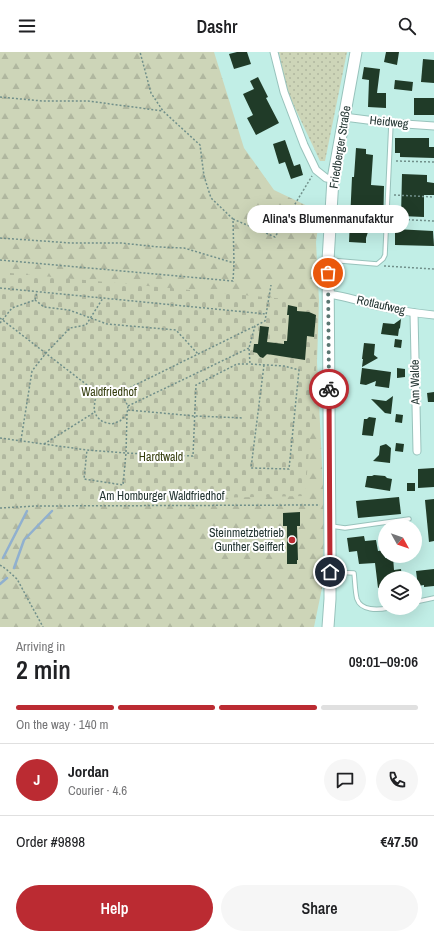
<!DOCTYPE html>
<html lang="en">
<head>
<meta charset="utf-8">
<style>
  body { margin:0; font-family:"Archivo Narrow",sans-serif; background:#f6f6f6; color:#202124; height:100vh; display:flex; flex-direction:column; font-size:15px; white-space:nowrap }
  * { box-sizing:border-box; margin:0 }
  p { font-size:13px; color:#757577 }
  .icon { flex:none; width:22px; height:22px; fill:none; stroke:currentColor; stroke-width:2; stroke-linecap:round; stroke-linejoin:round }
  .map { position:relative; height:575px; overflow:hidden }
  .drawer { display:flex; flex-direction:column; background:#fff; flex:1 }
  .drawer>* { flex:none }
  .needle { width:26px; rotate:130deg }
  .fabs { position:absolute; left:378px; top:467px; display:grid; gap:8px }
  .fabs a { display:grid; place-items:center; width:44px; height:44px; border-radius:50%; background:#fff; box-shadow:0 4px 16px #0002; font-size:20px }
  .pin { position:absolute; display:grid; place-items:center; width:34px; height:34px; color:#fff; margin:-17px; border:2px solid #fff; border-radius:50%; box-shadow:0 1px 4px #0007 }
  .courier { position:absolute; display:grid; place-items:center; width:40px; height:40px; margin:-20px; border:3px solid #bb2b32; border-radius:50%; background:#fff; color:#222; box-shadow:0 1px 5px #0007 }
  .bubble { position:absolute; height:28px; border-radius:14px; background:#fff; box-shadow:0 4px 16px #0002; font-size:13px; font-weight:600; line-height:28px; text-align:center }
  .head em { font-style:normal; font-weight:600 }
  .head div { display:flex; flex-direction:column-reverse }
  .head { display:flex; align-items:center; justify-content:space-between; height:68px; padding:0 16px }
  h1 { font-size:26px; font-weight:600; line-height:30px }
  .bar { display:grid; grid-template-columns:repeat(4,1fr); gap:6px 4px; align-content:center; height:48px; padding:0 16px }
  .bar i { height:5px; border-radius:3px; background:#e0e0e0 }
  .bar .active { background:#bb2b32 }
  .bar p { grid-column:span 4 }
  .line { display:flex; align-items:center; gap:10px; padding:0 16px; border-top:1px solid #e0e0e0 }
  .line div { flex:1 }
  .round { display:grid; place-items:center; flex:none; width:42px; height:42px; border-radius:21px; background:#f6f6f6 }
  .cta { display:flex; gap:8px; margin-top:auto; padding:8px 16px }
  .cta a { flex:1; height:46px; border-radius:24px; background:#bb2b32; color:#fff; font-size:16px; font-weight:600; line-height:46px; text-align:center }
  .cta a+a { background:#f6f6f6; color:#202124 }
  header { display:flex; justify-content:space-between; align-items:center; height:52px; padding:0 16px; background:#fff; font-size:18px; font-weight:600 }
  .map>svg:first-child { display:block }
</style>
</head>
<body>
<header><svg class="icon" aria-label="menu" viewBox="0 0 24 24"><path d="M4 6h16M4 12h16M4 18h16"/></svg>Dashr<svg class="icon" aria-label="search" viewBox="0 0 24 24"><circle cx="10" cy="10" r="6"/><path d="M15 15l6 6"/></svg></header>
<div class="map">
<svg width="434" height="575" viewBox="0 0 434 575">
  <defs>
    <pattern id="forest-firs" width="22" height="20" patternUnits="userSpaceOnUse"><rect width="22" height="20" fill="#cdd5b8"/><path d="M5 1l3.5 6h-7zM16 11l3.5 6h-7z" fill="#b0b79f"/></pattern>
    <pattern id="cemetery-stones" width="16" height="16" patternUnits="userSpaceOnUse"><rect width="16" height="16" fill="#cdd5b8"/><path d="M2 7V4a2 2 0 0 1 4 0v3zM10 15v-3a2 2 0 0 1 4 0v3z" fill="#b0b79f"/></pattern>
    <pattern id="park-dots" width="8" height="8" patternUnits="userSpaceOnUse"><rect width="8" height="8" fill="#cdd5b8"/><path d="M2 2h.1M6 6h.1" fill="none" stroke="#b0b79f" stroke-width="1.8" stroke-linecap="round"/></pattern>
  </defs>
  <rect width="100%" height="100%" fill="#c1eee6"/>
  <polygon fill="url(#forest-firs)" points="0,0 214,0 244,96 274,138 320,160 316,190 319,249 317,310 324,453 324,488 322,536 314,575 0,575"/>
  <polygon fill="url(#cemetery-stones)" points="0,220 318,250 316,318 305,444 0,450"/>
  <polygon fill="url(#park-dots)" points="279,0 347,0 325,109 320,109 286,37"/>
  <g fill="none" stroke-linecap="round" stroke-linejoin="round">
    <g stroke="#90b0cf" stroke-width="2.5">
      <polyline points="3,506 27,459"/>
      <polyline points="14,516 24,488 52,459"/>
      <polyline points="0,532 7,526"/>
    </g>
  </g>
  <g fill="#203b28">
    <polygon points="237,0 247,0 251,12 234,17 229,2"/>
    <polygon points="386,0 399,0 397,13 384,10"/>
    <polygon points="423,7 434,8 434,31 421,30"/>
    <polygon points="364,15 380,17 377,41 386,41 386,56 368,55 369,28 362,27"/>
    <polygon points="258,25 268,45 266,46 279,71 256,83 247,66 253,63 243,42 254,37 250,29"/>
    <polygon points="395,28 413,30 412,39 394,37"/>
    <rect x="414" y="46" width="20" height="17"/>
    <polygon points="395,86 429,86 429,95 434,95 434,106 400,105 400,101 395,101"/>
    <polygon points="285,88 294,114 300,112 303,123 291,127 285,110 279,112 273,92"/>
    <polygon points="356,96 366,97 366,102 373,103 371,133 384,134 383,180 368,180 366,186 366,191 349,190 352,125 354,125"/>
    <polygon points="402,122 427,123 427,130 434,131 434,143 424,143 424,165 401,164"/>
    <polygon points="395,177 433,179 434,194 395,193"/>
    <polygon points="288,253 297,255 297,259 309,260 316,263 314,285 307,284 305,308 267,302 263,306 260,305 257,301 253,300 254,292 258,292 260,274 269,275 267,290 284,292 284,289 287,289 289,263 287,263"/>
    <polygon points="401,267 400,276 399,277 398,284 381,282 383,271 394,272"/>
    <polygon points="395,287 402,288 401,296 394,295"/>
    <polygon points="364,291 375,292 374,303 378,306 362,315 363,307 362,307"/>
    <polygon points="362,316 391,320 389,336 375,334 376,329 366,333 360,332"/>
    <polygon points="397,316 405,317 405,325 397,326"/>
    <polygon points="434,340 434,350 428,350 427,341"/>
    <polygon points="393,344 391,362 385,361 371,347 386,349"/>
    <polygon points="396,362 403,363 402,371 395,370"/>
    <polygon points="369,365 376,366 373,384 362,383 364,367 367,367"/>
    <polygon points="396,391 404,392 403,400 395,399"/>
    <polygon points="386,392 391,396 390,411 373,409 379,403 380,394"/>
    <polygon points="434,416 434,435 418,436 418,417"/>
    <polygon points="374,423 385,424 387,426 392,427 390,439 365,435 367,424 372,424"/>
    <rect x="407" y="431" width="8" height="8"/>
    <polygon points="399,445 401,462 358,466 356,449"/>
    <polygon points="434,447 434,489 429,490 425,448"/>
    <polygon points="300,460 300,474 297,474 298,508 297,508 297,512 287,512 287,474 283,474 283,461"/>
    <polygon points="364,484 365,489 376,488 378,499 385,498 385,506 393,505 394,518 401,517 402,526 385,526 385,535 378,536 375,511 359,512 357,499 349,500 347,486"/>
    <polygon points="434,517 434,534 424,535 424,533 418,534 416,519"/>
  </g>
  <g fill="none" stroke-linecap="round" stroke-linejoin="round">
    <g stroke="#98c3bc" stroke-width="5.5">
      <g id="lane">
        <polyline points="329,208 377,212 383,207 385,203 391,71"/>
        <polyline points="331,474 345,476 409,467"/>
        <path d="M 331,520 L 354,521 C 355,529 355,540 357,547 C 361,559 378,558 388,556"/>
        <polyline points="415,550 434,546"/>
      </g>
    </g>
    <g stroke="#98c3bc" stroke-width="9">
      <g id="street">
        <polyline points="274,0 284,40 304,93 316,118 326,126 333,127"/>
        <polyline points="344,65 391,71 434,74"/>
        <path d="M 328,242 C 344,244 357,248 373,253 C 393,258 414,261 434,263"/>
        <polyline points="414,261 417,399"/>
      </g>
    </g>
    <g stroke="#98c3bc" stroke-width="13">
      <polyline id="secondary" points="328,575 330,547 330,500 328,208 333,127 356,0"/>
    </g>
    <g stroke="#708f8a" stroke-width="1.5" stroke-dasharray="2 2" stroke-linecap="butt">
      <polyline points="0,45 42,49 88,49 163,59"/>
      <polyline points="396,109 434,110"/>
      <polyline points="394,143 434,145"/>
      <polyline points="233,167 275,185 312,124"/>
      <polyline points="392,167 434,169"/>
      <polyline points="0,186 71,191 121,191 159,195 184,196 234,211"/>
      <polyline points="0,208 233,229 234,211 233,167 211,146 204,124 200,93 163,59 151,41 140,0"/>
      <polyline points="384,214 434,217"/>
      <polyline points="0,236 266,262"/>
      <polyline points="35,248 44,255 69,258 107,272 176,278 198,302"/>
      <polyline points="0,266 100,343"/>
      <polyline points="0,271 12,256 35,248 37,240"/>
      <polyline points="264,313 251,416 289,417 299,318 284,314 250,312 249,296 255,274 265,269 271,233"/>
      <polygon points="112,338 122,343 128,354 127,362 120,369 112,372 103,370 97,365 94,358 95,348 103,340"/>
      <polyline points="119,341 255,274"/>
      <polyline points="128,354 249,296"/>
      <polyline points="128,358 195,364 243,366"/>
      <polyline points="127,362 126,401 123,433 84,427 87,398 126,401 193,404 196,333 237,312 249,312"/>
      <polyline points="0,386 87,398"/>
      <polyline points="21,388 32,319 46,301 70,276 86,273 103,246"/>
      <polyline points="44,392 95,360"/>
      <polyline points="0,456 36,454 320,453"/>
      <polyline points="0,513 6,517 17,527 43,575"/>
    </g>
    <use href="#lane" stroke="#fff" stroke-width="3.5"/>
    <use href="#street" stroke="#fff" stroke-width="7"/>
    <use href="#secondary" stroke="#fff" stroke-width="11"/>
  </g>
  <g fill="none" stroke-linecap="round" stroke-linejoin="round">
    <polyline stroke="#5a7671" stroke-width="4" stroke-dasharray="0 7.2" points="328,221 329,337"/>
    <polyline stroke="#bb2b32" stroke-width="5" points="329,337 330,520"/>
  </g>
  <circle fill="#bb2b32" stroke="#fff" stroke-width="1.5" cx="292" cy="488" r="4"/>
  <g text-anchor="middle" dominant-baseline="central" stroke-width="4" stroke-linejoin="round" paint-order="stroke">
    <g font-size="12" fill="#233532" stroke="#fff">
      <text transform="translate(389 70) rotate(6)">Heidweg</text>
      <text transform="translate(340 95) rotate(-81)">Friedberger Straße</text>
      <text transform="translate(381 253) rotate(13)">Rotlaufweg</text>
      <text transform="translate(415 330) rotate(-91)">Am Walde</text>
      <text x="162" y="444">Am Homburger Waldfriedhof</text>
    </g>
    <g font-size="12" fill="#343d0d" stroke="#fff">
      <text x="109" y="340">Waldfriedhof</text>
      <text x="161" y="405">Hardtwald</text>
    </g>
    <g font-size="12" fill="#233532" stroke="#fff" text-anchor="end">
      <text x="284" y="481">Steinmetzbetrieb<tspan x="284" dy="14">Gunther Seiffert</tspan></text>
    </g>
  </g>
</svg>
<div class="fabs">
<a><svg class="needle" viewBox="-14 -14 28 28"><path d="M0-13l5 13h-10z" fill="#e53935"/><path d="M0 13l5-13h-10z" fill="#757577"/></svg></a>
<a><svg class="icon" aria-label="layers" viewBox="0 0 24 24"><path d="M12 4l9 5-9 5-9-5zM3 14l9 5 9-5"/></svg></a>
</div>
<div class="pin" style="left:328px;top:221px;background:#ea580c"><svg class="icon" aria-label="bag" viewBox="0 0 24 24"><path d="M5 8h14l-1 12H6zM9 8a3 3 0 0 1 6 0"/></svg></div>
<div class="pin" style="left:330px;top:520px;background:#1f2937"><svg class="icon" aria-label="home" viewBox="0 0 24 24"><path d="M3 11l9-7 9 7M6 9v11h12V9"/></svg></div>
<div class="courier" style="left:329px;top:337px"><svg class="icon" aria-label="bike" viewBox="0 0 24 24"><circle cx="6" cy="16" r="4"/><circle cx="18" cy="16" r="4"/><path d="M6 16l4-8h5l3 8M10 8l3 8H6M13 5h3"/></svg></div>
<div class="bubble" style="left:247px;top:153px;width:162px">Alina's Blumenmanufaktur</div>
</div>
<section class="drawer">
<div class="head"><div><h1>2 min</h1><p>Arriving in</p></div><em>09:01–09:06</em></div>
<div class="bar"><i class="active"></i><i class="active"></i><i class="active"></i><i></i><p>On the way · 140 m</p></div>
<div class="line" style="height:72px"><b class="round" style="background:#bb2b32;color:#fff">J</b><div><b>Jordan</b><p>Courier · 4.6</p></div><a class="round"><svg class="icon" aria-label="chat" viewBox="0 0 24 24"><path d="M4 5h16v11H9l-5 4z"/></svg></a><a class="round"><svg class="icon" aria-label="phone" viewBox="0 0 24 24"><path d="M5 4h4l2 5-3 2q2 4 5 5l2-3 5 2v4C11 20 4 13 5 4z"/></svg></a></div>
<div class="line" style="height:52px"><div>Order #9898</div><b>€47.50</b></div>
<div class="cta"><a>Help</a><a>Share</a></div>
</section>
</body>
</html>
